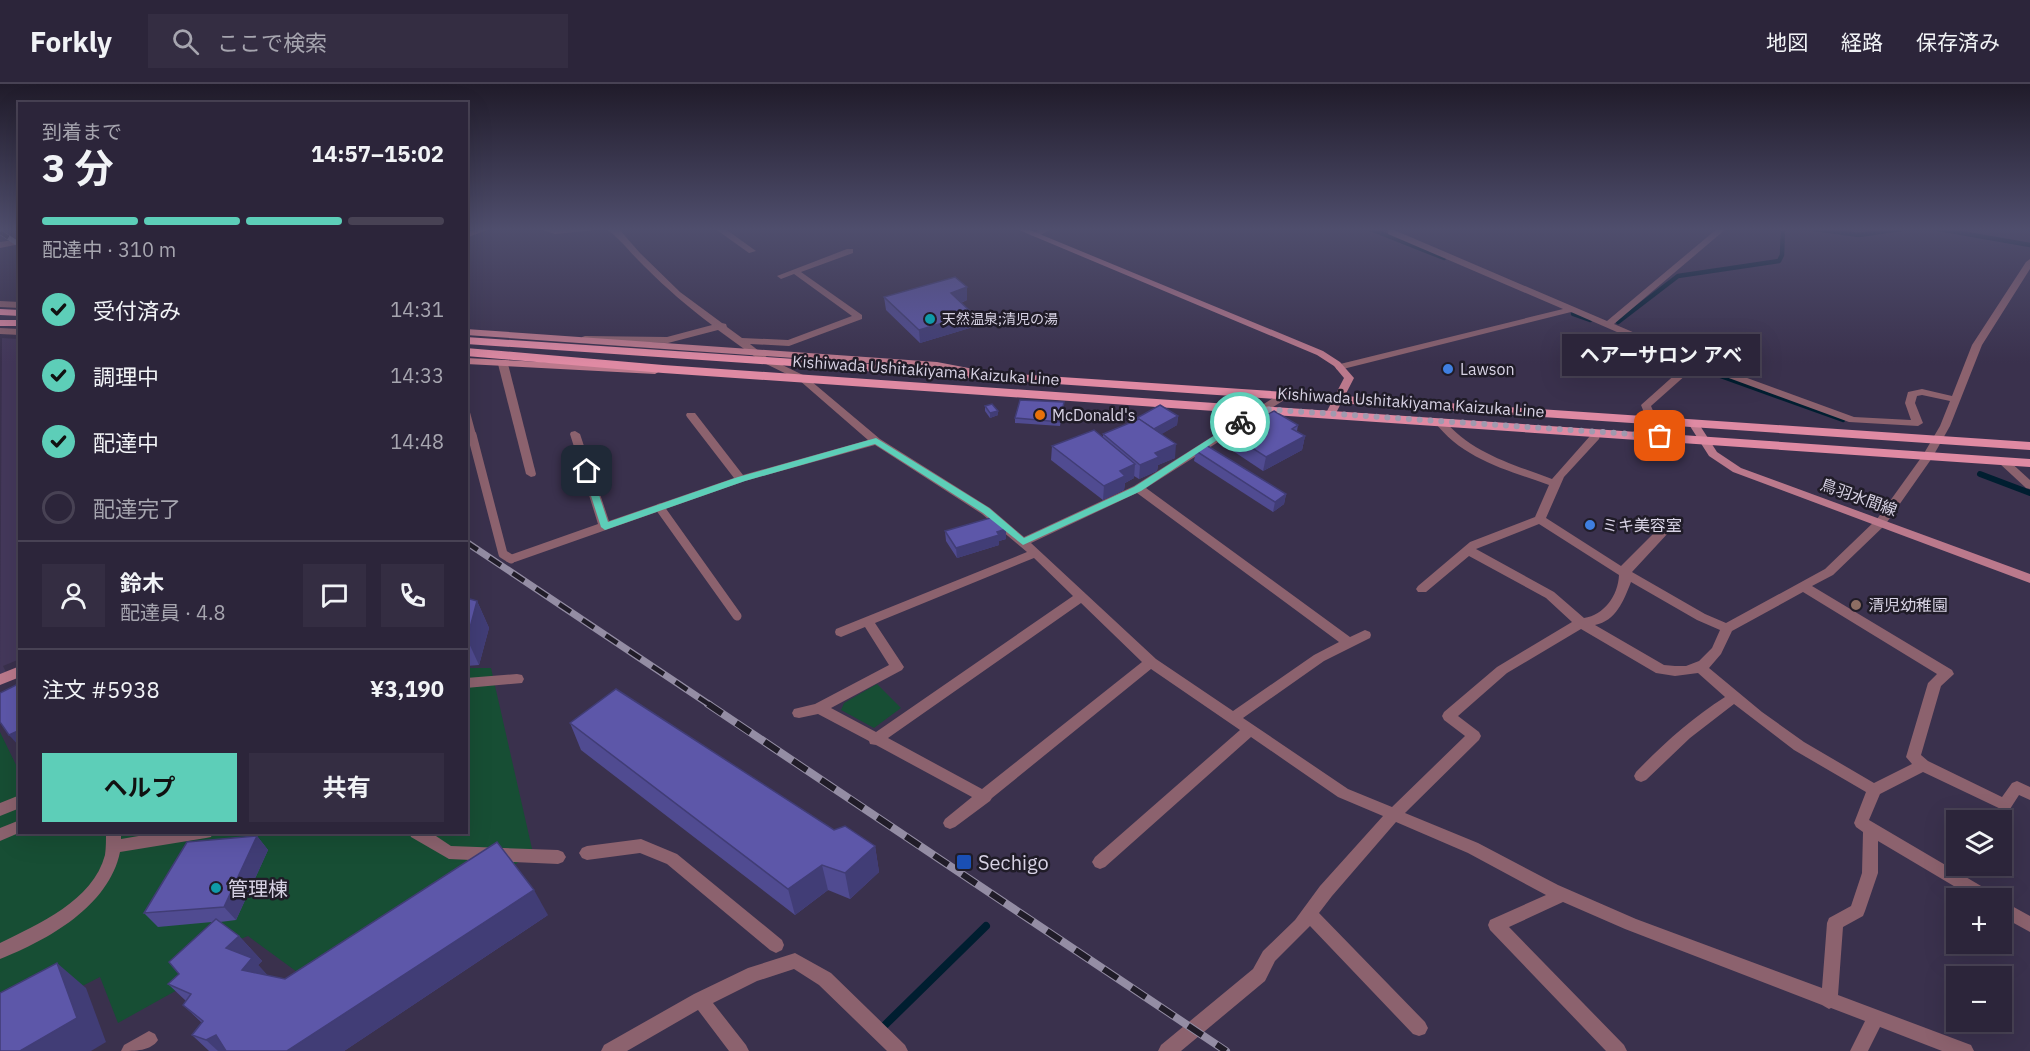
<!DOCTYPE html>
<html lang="ja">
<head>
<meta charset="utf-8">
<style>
  body { margin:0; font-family:"IBM Plex Sans","Noto Sans JP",sans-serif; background:#342d42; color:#f1f3f6; height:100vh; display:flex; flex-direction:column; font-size:22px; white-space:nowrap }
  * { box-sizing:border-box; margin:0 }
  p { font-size:20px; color:#a6a5af }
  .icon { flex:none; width:33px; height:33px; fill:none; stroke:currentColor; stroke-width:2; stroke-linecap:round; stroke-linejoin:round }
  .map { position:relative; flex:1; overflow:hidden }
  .details { position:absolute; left:18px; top:18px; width:450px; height:732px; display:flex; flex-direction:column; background:#2c253a; border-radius:0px; box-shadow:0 6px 24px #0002,0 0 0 2px #484254 }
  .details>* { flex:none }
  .controls { position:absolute; left:1946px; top:726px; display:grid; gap:12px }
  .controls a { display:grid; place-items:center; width:66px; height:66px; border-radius:0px; background:#2c253a; box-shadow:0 6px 24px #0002,0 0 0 2px #484254; font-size:30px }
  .pin { position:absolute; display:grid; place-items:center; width:51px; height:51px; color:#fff; margin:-26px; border-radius:12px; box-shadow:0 3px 9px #0006 }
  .courier { position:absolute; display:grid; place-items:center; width:60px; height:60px; margin:-30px; border:4px solid #5dceb8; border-radius:50%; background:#fff; color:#222; box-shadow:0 2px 8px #0007 }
  .bubble { position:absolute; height:42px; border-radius:0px; background:#2c253a; box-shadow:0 6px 24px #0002,0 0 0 2px #484254; font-size:20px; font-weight:700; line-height:42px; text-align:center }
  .summary em { font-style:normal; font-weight:700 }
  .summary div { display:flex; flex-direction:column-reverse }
  .summary { display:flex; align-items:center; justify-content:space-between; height:102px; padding:0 24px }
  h1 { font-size:39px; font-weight:700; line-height:45px }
  .bar { display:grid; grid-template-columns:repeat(4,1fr); gap:9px 6px; align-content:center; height:72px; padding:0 24px }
  .bar i { height:8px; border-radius:4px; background:#484254 }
  .bar .selected { background:#5dceb8 }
  .bar p { grid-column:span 4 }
  .line { display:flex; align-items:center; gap:15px; padding:0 24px; border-top:2px solid #484254 }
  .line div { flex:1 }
  .round { display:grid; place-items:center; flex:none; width:63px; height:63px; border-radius:0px; background:#342d42 }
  ol { padding:0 24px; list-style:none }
  li { display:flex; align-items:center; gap:18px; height:66px }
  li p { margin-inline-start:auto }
  li .icon { padding:6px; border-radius:50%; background:#5dceb8; color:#111; stroke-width:4 }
  li:last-child { color:#a6a5af }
  li i { width:33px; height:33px; border:3px solid #484254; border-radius:50% }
  .button { display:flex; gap:12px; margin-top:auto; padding:12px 24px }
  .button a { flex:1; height:69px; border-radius:0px; background:#5dceb8; color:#111; font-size:24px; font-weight:700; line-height:69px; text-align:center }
  .button a+a { background:#342d42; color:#f1f3f6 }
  header { display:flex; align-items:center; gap:36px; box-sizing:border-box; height:84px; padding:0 30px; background:#2c253a; border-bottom:2px solid #484254 }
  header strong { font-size:28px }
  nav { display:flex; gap:33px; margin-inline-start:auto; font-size:21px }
  .search { width:420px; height:54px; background:#342d42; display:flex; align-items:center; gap:15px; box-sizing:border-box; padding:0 21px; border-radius:0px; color:#a6a5af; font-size:22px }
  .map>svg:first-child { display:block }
</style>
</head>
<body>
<header>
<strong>Forkly</strong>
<div class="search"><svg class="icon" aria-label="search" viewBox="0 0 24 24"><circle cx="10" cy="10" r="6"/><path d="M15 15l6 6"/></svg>ここで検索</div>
<nav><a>地図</a><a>経路</a><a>保存済み</a></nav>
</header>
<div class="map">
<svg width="2030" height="967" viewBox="0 0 2030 967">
  <rect width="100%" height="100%" fill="#3a314d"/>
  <polygon fill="#44385b" points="2,254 19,255 20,575 3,582 6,588 0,590"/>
  <g fill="#174e34">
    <polygon points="467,584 491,584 533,769 313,910 297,888 248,852 233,858 188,900 118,939 100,893 0,944 0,648 19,687 20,748 466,748"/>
    <polygon points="877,600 901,624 874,644 841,626 844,619"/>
  </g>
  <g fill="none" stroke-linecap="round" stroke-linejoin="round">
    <g stroke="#001e30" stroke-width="4.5">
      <polyline points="1368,144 1444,174"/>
      <polyline points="1807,144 1859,151 1908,144"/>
      <polyline points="1933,144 2030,161"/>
      <polyline points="1573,230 1590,236"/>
      <polyline points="1618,238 1678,192 1779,177 1782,171 1783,144"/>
      <polyline points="1651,263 1686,279"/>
      <polyline points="1701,285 1843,336"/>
    </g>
    <polyline stroke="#001e30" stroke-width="6" points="1980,390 2030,409"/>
    <polyline stroke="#001e30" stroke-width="8" points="885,941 986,842"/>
    <polyline stroke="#8c626e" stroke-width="7" points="466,327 473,353"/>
    <g stroke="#8c626e" stroke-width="9">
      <polyline points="472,351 503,470 511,475"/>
      <polyline points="660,424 737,532"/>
    </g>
    <g fill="#8c626e" fill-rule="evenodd">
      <polygon points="480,144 492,144 466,154 466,149"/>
      <polygon points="536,144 599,144 595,146 555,150"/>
      <path d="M 605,144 L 618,144 L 640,169 L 680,208 L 722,239 L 726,240 L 727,243 L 742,254 L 788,256 L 852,232 L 794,190 L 781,195 L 777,192 L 847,165 L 853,165 L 853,169 L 801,188 L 862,231 L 862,235 L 789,262 L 750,260 L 768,274 L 805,292 L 880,355 L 990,424 L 1024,453 L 1134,402 L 1281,309 L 1289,309 L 1289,313 L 1146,404 L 1350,553 L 1365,546 L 1370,548 L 1371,551 L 1370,554 L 1324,577 L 1243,634 L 1348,705 L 1392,723 L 1465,652 L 1444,636 L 1442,632 L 1444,628 L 1497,583 L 1572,538 L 1546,514 L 1469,472 L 1426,508 L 1418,508 L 1416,505 L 1418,502 L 1470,458 L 1535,433 L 1549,401 C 1507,386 1462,375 1434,337 L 1435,335 L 1443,335 C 1471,369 1512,380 1552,395 L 1590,352 L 1592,346 L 1600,346 L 1601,348 L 1599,355 L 1564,393 L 1546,434 L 1621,482 L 1661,442 L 1669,442 L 1671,445 L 1669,448 L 1632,488 L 1705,530 L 1726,539 L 1825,485 L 1877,435 L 1923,371 L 1940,342 L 1950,317 L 1922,311 L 1917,312 L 1915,319 L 1923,339 L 1918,342 L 1849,338 L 1696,282 L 1651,322 L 1657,336 L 1652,339 L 1647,336 L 1641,321 L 1688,279 L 1571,228 L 1339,286 L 1336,285 L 1336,281 L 1563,225 L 1388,150 L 1388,146 L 1394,146 L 1607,237 L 1718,144 L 1727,144 L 1614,240 L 1698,276 L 1854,333 L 1911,336 L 1905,319 L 1908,308 L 1922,305 L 1952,312 L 1972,261 L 2026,178 L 2030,175 L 2030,185 L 1982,261 L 1950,342 L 1932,374 L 1885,441 L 1833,491 L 1812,502 L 1952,586 L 1954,590 L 1941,602 L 1921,671 L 1928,677 L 2002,713 L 2012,699 L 2017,697 L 2030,703 L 2030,716 L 2019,711 L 2010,725 L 2005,727 L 1923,688 L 1880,710 L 1869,736 L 1993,809 L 1995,814 L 1974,814 L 1878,757 L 1878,789 L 1865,827 L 1863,832 L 1843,843 L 1838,911 L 1971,961 L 1974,967 L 1942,967 L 1880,943 L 1868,967 L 1850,967 L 1865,937 L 1831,924 L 1829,925 L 1822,921 L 1625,845 L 1563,818 L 1509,843 L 1624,961 L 1627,967 L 1606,967 L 1490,846 L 1488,841 L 1490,836 L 1546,811 L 1468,769 L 1396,738 L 1332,812 L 1319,829 L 1425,938 L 1428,944 L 1425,950 L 1419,952 L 1413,950 L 1310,842 L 1275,877 L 1265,897 L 1181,967 L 1158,967 L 1161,961 L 1253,885 L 1263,867 L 1295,836 L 1320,802 L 1383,732 L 1338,713 L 1251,653 L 1105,783 L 1100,785 L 1095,783 L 1092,778 L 1095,773 L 1240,646 L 1151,585 L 992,714 L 990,717 L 955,743 L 950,745 L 945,743 L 943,739 L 945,735 L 972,713 L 876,661 L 870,660 L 869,657 L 818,630 L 799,634 L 794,633 L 792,629 L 794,625 L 815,620 L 889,581 L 865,543 L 841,553 L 836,551 L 835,548 L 836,545 L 1027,468 L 982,430 L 875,361 L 745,397 L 515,478 L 507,478 L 505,475 L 507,472 L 598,440 L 570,350 L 571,348 L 575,347 L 580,350 L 609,437 L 734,394 L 687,333 L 686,331 L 687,329 L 695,329 L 743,391 L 868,356 L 799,296 L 762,278 L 718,246 L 668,259 L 582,257 L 582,253 L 585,252 L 667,253 L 712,241 C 688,223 666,204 645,183 C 631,170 620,154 605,144 ZM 1137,409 L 1339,558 L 1314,571 L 1233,627 L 1156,575 L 1031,459 ZM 1539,440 L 1619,491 C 1618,512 1604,531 1584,534 L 1554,508 L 1476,465 ZM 1034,474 L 1073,512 L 876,648 L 831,624 L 902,586 L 904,583 L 875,539 ZM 1631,498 L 1697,536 L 1720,546 L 1712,564 L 1699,577 L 1686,582 L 1675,582 L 1664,581 L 1595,541 C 1616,537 1624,516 1631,498 ZM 1803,508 L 1937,590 L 1928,599 L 1906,673 L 1912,680 L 1874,699 L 1804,658 L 1762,628 L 1709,584 L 1721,570 L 1732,547 ZM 1081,519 L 1142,578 L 982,705 L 888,654 ZM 1581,545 L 1656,589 L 1675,592 L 1698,589 L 1725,613 C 1692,634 1663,660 1636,688 L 1634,692 L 1636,696 L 1641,698 L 1646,696 L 1690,654 L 1734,620 L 1794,666 L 1866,708 L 1854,739 L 1856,743 L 1863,748 L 1862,789 L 1851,822 L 1829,834 L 1827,839 L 1822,904 L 1636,835 L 1558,801 L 1478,759 L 1405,729 L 1479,656 L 1481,652 L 1479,648 L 1458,632 L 1507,589 Z"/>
      <polygon points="714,144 724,144 756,167 749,169"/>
      <polygon points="837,144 851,144 847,146"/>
      <polygon points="1042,144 1053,144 1037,153 1030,151"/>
      <polygon points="20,155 20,160 0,164 0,158"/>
      <polygon points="0,217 20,218 20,224 0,223"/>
      <polygon points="0,244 20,245 20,251 0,250"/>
      <polygon points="503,277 508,280 536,390 535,392 531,393 526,390 498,280"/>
      <polygon points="2003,374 2007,375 2030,396 2030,405 2026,404 1999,379 1998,377 1999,375"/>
      <polygon points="517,590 522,591 524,595 522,599 466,604 466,594"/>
      <polygon points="20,711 20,724 0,732 0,719"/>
      <polygon points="20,736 21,748 0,757 0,744"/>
      <path d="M 106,748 L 121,748 L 121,755 L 162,748 L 213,748 L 211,753 L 206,754 L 120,768 C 109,822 48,856 0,875 L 0,859 C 38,840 93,817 105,771 C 106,764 106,756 106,748 Z"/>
      <polygon points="409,748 430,748 451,762 558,766 563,768 566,773 563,778 558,780 449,775 411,753"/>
      <polygon points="641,755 677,770 782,856 784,861 782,866 776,869 770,866 667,780 640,769 587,776 582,774 579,769 582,764 587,762"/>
      <polygon points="2001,816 2030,832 2030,848 2001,832"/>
      <polygon points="795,869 831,889 905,961 908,967 887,967 819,901 794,885 757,897 713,919 746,961 749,967 729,967 698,926 627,967 601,967 604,961 694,910 748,884"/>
      <path d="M 149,947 L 155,950 L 158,956 C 151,967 135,967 121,967 L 124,961 Z"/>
    </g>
    <g fill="#bb798c" fill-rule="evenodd">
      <polygon points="1014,144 1025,144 1323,267 1340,278 1354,294 1335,331 1327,331 1326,329 1344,294 1334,282 1317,271"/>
      <polygon points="466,245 937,278 979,286 984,289 979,292 937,284 466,251"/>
      <polygon points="466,274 655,284 660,287 655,290 466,280"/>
      <polygon points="1693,336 1697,337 1717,368 1741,384 2030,490 2030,499 1733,388 1709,372 1688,339"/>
      <polygon points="20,582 20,593 0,601 0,590"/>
    </g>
    <g fill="#df8aa3" fill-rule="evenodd">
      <polygon points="0,225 20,226 20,232 0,231"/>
      <rect x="0" y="236" width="20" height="6"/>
      <polygon points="466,253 2030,358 2030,366 466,260"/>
      <polygon points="466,264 663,281 2030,375 2030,383 663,289 466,272"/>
    </g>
    <g stroke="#948da4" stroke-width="5">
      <polyline id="rail-far2" points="0,148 20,161"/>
    </g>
    <g stroke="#948da4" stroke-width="7">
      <polyline id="rail-far1" points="466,458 710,621"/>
    </g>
    <g stroke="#948da4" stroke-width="8">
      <polyline id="rail" points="708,620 1226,967"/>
    </g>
    <use href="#rail-far2" stroke="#201c28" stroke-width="4" stroke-dasharray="10" stroke-linecap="butt"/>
    <use href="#rail-far1" stroke="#201c28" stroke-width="4.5" stroke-dasharray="14" stroke-linecap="butt"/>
    <use href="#rail" stroke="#201c28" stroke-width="6" stroke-dasharray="17" stroke-linecap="butt"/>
  </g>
  <g fill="#504b91">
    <polygon points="884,213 967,216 961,219 973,243 920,259 886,226"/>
    <polygon points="1064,318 1060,342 1015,339 1015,334"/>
    <polygon points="985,322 998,327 998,331 990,334 985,327"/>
    <polygon points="1178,332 1177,341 1161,350 1175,374 1158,381 1157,387 1139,395 1134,392 1134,394 1125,399 1124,406 1103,416 1051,376 1052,362 1103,354 1103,350 1135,337 1135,335"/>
    <polygon points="1298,341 1297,347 1305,352 1302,366 1263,387 1227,363 1229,349"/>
    <polygon points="1196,367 1286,410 1284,420 1273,428 1194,377"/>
    <polygon points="945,447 1006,455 999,457 999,461 957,474 946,457"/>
    <polygon points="466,515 477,517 489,544 479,581 466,582"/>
    <polygon points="570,639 875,762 879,788 850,815 828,806 795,831 581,666"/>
    <polygon points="257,752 268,766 236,836 220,838 239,852 262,877 258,881 268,892 285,895 548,831 344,967 209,967 192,951 202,939 183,921 186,917 168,900 179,890 212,838 158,843 144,829"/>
  </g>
  <g fill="#413d76">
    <polygon points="967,203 967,216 952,222 951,209"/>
    <polygon points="973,230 973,243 920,259 919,246"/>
    <polygon points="998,327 998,331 990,334 990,329"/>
    <polygon points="1178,332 1177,341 1152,356 1153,346"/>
    <polygon points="1305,352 1302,366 1263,387 1266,373"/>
    <polygon points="1176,360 1175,374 1158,381 1157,387 1139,395 1140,381 1155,369"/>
    <polygon points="1135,380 1134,394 1125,399 1124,406 1103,416 1104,402 1120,387"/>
    <polygon points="1286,410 1284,420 1273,428 1275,418"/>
    <polygon points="1006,445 1006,455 999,457 999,461 957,474 956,464"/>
    <polygon points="477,517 489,544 479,581 467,555"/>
    <polygon points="20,646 20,663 9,651"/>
    <polygon points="257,752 268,766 236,836 224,823"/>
    <polygon points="875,762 879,788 850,815 845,789"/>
    <polygon points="822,781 828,806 795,831 788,805"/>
    <polygon points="534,806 548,831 344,967 287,967"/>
    <polygon points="239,852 262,877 258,881 275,899 242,886 226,864"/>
    <polygon points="57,879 86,904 106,958 91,967 20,967"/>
    <polygon points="216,951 233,967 218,967 206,956"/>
  </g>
  <g fill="#5d57a9" stroke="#413d76" stroke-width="1.5">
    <polygon points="955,193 967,203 951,209 973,230 919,246 884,213"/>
    <polygon points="1020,316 1064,318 1060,338 1015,334"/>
    <polygon points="992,320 998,327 990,329 985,322"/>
    <polygon points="1160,321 1178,332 1154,345 1139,335 1137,336 1135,335"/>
    <polygon points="1274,327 1298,341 1292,345 1305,352 1266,373 1229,349"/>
    <polygon points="1139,335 1176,360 1155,369 1159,373 1140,381 1103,350"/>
    <polygon points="1094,346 1135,380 1120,387 1125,392 1104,402 1052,362"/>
    <polygon points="1206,361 1286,410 1275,418 1196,367"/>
    <polygon points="997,432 1006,445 997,448 999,451 956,464 945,447"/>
    <polygon points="466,515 470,515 477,517 467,555"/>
    <polygon points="20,599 20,646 9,651 0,638 0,609"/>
    <polygon points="616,605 834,746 845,742 875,762 845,789 822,781 788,805 570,639"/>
    <polygon points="257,752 224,823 144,829 187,758"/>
    <polygon points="497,758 534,806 287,967 226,967 216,951 206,956 192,951 203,937 183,921 191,910 168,900 179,890 169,878 216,835 239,852 226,864 252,874 242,886 285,895"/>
    <polygon points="57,879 77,934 20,967 0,967 0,909"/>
  </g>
  <linearGradient id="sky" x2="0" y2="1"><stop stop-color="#201b2a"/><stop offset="0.52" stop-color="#4f4e6d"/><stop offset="1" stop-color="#4f4e6d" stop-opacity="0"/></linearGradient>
  <rect width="2030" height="279" fill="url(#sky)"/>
  <polygon fill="#5dceb8" points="1237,337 1244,338 1141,407 1023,461 983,429 875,360 745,397 605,446 601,443 583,387 587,384 591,387 608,438 738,393 876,354 989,424 1024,454 1134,403"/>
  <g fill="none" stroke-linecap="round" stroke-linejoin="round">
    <polyline stroke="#a09aaf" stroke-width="6" stroke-dasharray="0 10.8" points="1240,338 1262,325 1660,352"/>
  </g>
  <g fill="#0f9aa8" stroke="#201c28" stroke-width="2">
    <circle cx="930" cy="235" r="6"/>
    <circle cx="216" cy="804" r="6"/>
  </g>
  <g fill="#3f7fe0" stroke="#201c28" stroke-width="2">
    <circle cx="1448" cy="285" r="6"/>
    <circle cx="1590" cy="441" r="6"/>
  </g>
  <circle fill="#e8710a" stroke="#201c28" stroke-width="2" cx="1040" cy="331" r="6"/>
  <circle fill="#8d6e63" stroke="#201c28" stroke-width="2" cx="1856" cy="521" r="6"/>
  <rect fill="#1a4fb4" stroke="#201c28" stroke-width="2" x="956" y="770" width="16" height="16" rx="3"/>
  <g text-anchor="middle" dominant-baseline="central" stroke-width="5" stroke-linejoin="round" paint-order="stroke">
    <g font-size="14" fill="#d7d2e4" stroke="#201c28" text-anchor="start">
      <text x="942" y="235">天然温泉;清児の湯</text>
    </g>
    <g font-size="16" fill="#d7d2e4" stroke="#201c28" text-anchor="start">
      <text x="1460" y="285">Lawson</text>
      <text x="1052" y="331">McDonald's</text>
      <text x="1602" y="441">ミキ美容室</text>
      <text x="1868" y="521">清児幼稚園</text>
    </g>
    <g font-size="16" fill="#d7d2e4" stroke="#201c28">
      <text transform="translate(926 286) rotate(4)">Kishiwada Ushitakiyama Kaizuka Line</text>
      <text transform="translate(1411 318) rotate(4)">Kishiwada Ushitakiyama Kaizuka Line</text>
      <text transform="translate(1859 413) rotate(20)">鳥羽水間線</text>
    </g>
    <g font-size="20" fill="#d7d2e4" stroke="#201c28" text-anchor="start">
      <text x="978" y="778">Sechigo</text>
      <text x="228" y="804">管理棟</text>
    </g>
  </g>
</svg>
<div class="controls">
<a><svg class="icon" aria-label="layers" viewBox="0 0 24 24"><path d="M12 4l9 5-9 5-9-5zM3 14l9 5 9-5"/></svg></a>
<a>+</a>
<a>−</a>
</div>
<div class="pin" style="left:1660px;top:352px;background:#ea580c"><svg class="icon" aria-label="bag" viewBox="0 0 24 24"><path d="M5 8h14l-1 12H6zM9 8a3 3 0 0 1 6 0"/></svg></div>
<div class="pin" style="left:587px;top:387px;background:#1f2937"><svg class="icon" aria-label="home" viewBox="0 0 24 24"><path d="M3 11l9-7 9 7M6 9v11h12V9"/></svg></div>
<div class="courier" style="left:1240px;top:338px"><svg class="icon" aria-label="bike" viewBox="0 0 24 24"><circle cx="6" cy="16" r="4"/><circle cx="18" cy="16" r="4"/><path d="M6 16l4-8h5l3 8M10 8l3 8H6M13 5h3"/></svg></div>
<div class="bubble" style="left:1562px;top:250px;width:198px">ヘアーサロン アベ</div>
<section class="details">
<div class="summary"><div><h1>3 分</h1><p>到着まで</p></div><em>14:57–15:02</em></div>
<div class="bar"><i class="selected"></i><i class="selected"></i><i class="selected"></i><i></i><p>配達中 · 310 m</p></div>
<ol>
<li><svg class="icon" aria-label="check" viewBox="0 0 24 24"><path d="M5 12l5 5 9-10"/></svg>受付済み<p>14:31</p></li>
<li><svg class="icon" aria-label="check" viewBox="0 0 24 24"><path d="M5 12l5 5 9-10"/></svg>調理中<p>14:33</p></li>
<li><svg class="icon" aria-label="check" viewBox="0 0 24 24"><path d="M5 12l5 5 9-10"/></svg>配達中<p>14:48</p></li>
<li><i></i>配達完了</li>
</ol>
<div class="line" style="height:108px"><a class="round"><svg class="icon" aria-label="person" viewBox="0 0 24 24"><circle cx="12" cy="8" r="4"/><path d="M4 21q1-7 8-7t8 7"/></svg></a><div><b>鈴木</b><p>配達員 · 4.8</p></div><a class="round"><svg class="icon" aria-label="chat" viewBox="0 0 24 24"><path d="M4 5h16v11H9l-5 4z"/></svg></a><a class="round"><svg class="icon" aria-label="phone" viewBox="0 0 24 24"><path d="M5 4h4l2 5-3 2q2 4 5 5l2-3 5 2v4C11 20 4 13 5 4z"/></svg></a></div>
<div class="line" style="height:78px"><div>注文 #5938</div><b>¥3,190</b></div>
<div class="button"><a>ヘルプ</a><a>共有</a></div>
</section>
</div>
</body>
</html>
